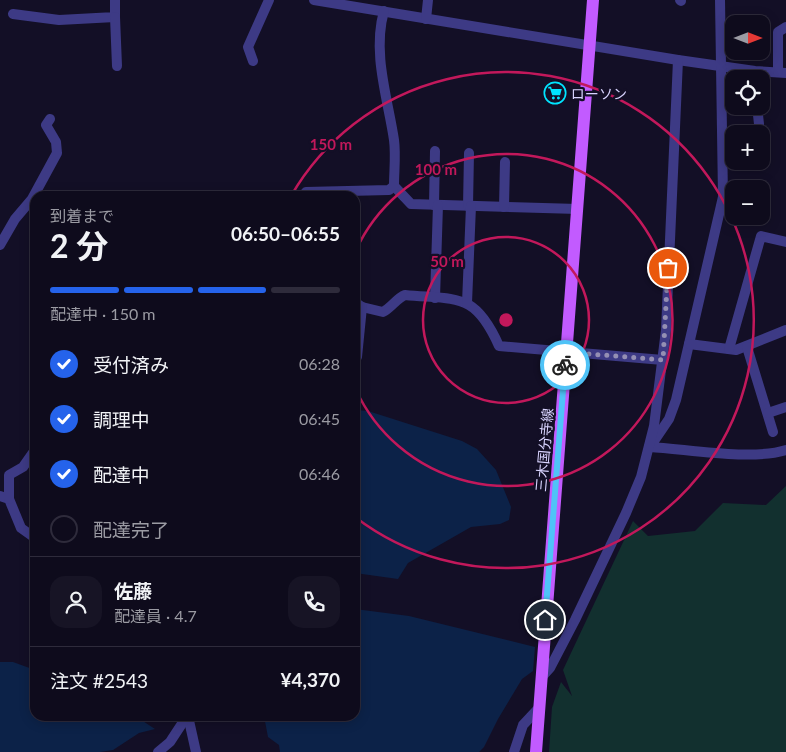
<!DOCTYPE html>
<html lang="ja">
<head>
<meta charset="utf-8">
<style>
  body { margin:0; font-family:Lato,"Noto Sans JP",sans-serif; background:#171425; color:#f1f3f6; height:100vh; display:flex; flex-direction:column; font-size:19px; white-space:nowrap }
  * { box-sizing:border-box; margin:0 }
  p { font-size:16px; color:#9b9ba3 }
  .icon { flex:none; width:28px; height:28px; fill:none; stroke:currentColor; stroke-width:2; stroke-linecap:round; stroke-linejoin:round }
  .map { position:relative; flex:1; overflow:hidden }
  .sheet { position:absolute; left:30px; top:191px; width:330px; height:530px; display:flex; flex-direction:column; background:#0e0b1c; border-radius:15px; box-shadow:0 2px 12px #0003,0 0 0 1px #2e2b3b }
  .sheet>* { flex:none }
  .needle { width:32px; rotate:90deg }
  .tools { position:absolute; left:725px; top:15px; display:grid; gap:10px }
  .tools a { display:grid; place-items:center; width:45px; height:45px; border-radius:10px; background:#0e0b1c; box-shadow:0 2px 12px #0003,0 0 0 1px #2e2b3b; font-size:25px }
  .pin { position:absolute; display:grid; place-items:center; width:42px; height:42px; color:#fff; margin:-21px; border:2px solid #fff; border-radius:50%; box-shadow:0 1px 5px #0007 }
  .courier { position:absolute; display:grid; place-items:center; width:50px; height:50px; margin:-25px; border:4px solid #4fc3f7; border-radius:50%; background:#fff; color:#222; box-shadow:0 1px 6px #0007 }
  .headline em { font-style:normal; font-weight:700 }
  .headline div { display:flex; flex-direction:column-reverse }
  .headline { display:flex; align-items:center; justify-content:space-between; height:85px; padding:0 20px }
  h1 { font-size:32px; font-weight:700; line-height:38px }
  .bar { display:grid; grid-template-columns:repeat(4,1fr); gap:8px 5px; align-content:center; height:60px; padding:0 20px }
  .bar i { height:6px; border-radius:4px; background:#2e2b3b }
  .bar .active { background:#2563eb }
  .bar p { grid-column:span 4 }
  .line { display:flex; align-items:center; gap:12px; padding:0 20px; border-top:1px solid #2e2b3b }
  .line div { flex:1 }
  .round { display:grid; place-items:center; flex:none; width:52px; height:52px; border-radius:15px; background:#171425 }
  ol { padding:0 20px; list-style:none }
  li { display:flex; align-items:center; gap:15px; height:55px }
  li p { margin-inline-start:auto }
  li .icon { padding:5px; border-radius:50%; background:#2563eb; color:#fff; stroke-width:4 }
  li:last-child { color:#9b9ba3 }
  li i { width:28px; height:28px; border:2px solid #2e2b3b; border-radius:50% }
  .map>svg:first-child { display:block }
</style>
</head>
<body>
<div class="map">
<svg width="786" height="752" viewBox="0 0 786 752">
  <rect width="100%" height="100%" fill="#130f26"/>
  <polygon fill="#12302f" points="786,486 786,752 549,752 552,707 561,682 572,696 563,670 633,521 648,536 695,531 723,503 766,505"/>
  <g fill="#0c2248">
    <polygon points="355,410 368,411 462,441 477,449 496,470 511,507 509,520 500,524 471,527 408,563 398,579 355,573"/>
    <polygon points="355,609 409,616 535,647 533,671 522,679 498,719 484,747 479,752 280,752 279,745 268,737 264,716 355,716"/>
    <polygon points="0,662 13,662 35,670 35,716 135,716 155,729 139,733 113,750 100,752 0,752"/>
  </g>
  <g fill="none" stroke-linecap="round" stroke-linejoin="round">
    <g stroke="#3d3a85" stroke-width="10">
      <polyline points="314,0 678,60 755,71 786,73"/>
      <polyline points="680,0 681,1"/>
      <path d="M 720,0 L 723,197 L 676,400 L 669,419 L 650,447 C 687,449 751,461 786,450"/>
      <polyline points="13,14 59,20 115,17 115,0"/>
      <polyline points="115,17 117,66"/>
      <polyline points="426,19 428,0"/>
      <polyline points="253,61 248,47 269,0"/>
      <polyline points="778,71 778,32 786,27"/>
      <polyline points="757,106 759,124"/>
      <polyline points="394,186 411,204 578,209"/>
      <path d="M 303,196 L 306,192 L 389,190 L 394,186 C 394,171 396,155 394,140 C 388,99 372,53 384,11"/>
      <polyline points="434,205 435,151"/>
      <polyline points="468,206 469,153"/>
      <polyline points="504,207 505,162"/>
      <polyline points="0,245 15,219 32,199 57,153 56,142 46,125 50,119"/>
      <polyline points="435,298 438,205"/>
      <path d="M 355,302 L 362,307 L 383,312 C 392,307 397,298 405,295 C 458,300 475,292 499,346 L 663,360"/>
      <polyline points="467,303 471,206"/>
      <polyline points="689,344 736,350 786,330"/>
      <polyline points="747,347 773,432"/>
      <polyline points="729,349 761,236 786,242"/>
      <polyline points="357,357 362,307"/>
      <polyline points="768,413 786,407"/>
      <polyline points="0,496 9,499 21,528 35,538"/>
      <polyline points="9,499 9,475 23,467 35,450"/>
      <polyline points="541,678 550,668 575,620 626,513 641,477 654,426 666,330 678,60"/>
      <polyline points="188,716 196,752"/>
      <polyline points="158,752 170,742 187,716"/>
      <polyline points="514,752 523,725 537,710"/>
    </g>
    <polyline stroke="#c25bff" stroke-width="12" points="536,752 593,0"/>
  </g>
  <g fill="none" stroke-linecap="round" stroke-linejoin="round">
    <polyline stroke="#948fb3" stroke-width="5" stroke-dasharray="0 9" points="565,365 566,352 663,360 668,268"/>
    <polyline stroke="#4fc3f7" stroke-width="6" points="545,620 565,365"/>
  </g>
  <g fill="none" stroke="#c2185b" stroke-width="2.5">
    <circle cx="506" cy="320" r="83"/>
    <path d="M356 250A166 166 0 1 1 356 390"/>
    <path d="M291 196A248 248 0 1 1 355 517"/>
  </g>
  <defs>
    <g id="supermarket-ring" transform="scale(1.125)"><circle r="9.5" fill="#130f26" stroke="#00e5ff" stroke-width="1.5"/><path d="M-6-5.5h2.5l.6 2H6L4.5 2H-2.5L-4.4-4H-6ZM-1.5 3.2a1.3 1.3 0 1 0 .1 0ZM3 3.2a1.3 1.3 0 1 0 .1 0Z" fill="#00e5ff"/></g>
  </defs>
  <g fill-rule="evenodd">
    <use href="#supermarket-ring" x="555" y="93"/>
  </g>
  <g text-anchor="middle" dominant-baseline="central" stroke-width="4.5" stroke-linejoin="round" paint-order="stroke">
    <g font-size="14" fill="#d9d4ff" stroke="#130f26" text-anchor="start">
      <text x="571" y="93">ローソン</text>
    </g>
    <g font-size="14" fill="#d9d4ff" stroke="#130f26">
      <text transform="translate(544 450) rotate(-85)">三木国分寺線</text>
    </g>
  </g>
  <circle cx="506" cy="320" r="8" fill="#c2185b" stroke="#130f26" stroke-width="2.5"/>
  <g font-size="15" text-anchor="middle" font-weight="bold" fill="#c2185b" stroke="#130f26" stroke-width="4.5" stroke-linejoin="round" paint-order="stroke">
    <text x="331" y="150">150 m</text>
    <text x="436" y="175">100 m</text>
    <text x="447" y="267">50 m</text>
  </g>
</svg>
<div class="tools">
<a><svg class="needle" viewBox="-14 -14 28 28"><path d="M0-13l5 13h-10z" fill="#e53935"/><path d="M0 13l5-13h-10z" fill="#9b9ba3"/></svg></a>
<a><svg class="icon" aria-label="locate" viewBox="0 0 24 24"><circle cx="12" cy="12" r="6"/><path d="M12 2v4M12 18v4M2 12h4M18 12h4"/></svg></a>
<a>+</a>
<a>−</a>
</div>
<div class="pin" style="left:668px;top:268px;background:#ea580c"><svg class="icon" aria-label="bag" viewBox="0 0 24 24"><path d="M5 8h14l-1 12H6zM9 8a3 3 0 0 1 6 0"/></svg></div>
<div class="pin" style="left:545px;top:620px;background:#1f2937"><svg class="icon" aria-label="home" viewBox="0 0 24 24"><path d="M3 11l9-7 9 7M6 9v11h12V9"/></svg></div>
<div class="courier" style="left:565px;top:365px"><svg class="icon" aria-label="bike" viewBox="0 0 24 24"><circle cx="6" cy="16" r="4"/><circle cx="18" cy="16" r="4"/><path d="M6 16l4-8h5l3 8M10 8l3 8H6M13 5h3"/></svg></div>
<section class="sheet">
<div class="headline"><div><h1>2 分</h1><p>到着まで</p></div><em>06:50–06:55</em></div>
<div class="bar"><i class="active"></i><i class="active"></i><i class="active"></i><i></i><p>配達中 · 150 m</p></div>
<ol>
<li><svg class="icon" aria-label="check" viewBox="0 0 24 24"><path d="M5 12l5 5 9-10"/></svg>受付済み<p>06:28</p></li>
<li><svg class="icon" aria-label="check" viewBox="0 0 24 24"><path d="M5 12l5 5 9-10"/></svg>調理中<p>06:45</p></li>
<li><svg class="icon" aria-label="check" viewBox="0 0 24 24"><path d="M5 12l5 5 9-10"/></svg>配達中<p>06:46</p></li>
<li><i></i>配達完了</li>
</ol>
<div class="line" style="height:90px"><a class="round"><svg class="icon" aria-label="person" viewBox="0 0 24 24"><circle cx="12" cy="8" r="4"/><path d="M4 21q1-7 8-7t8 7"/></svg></a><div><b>佐藤</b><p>配達員 · 4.7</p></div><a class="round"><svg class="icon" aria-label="phone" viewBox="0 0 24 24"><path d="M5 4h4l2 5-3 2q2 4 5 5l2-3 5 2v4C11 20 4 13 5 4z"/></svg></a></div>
<div class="line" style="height:65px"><div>注文 #2543</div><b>¥4,370</b></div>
</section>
</div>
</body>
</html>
